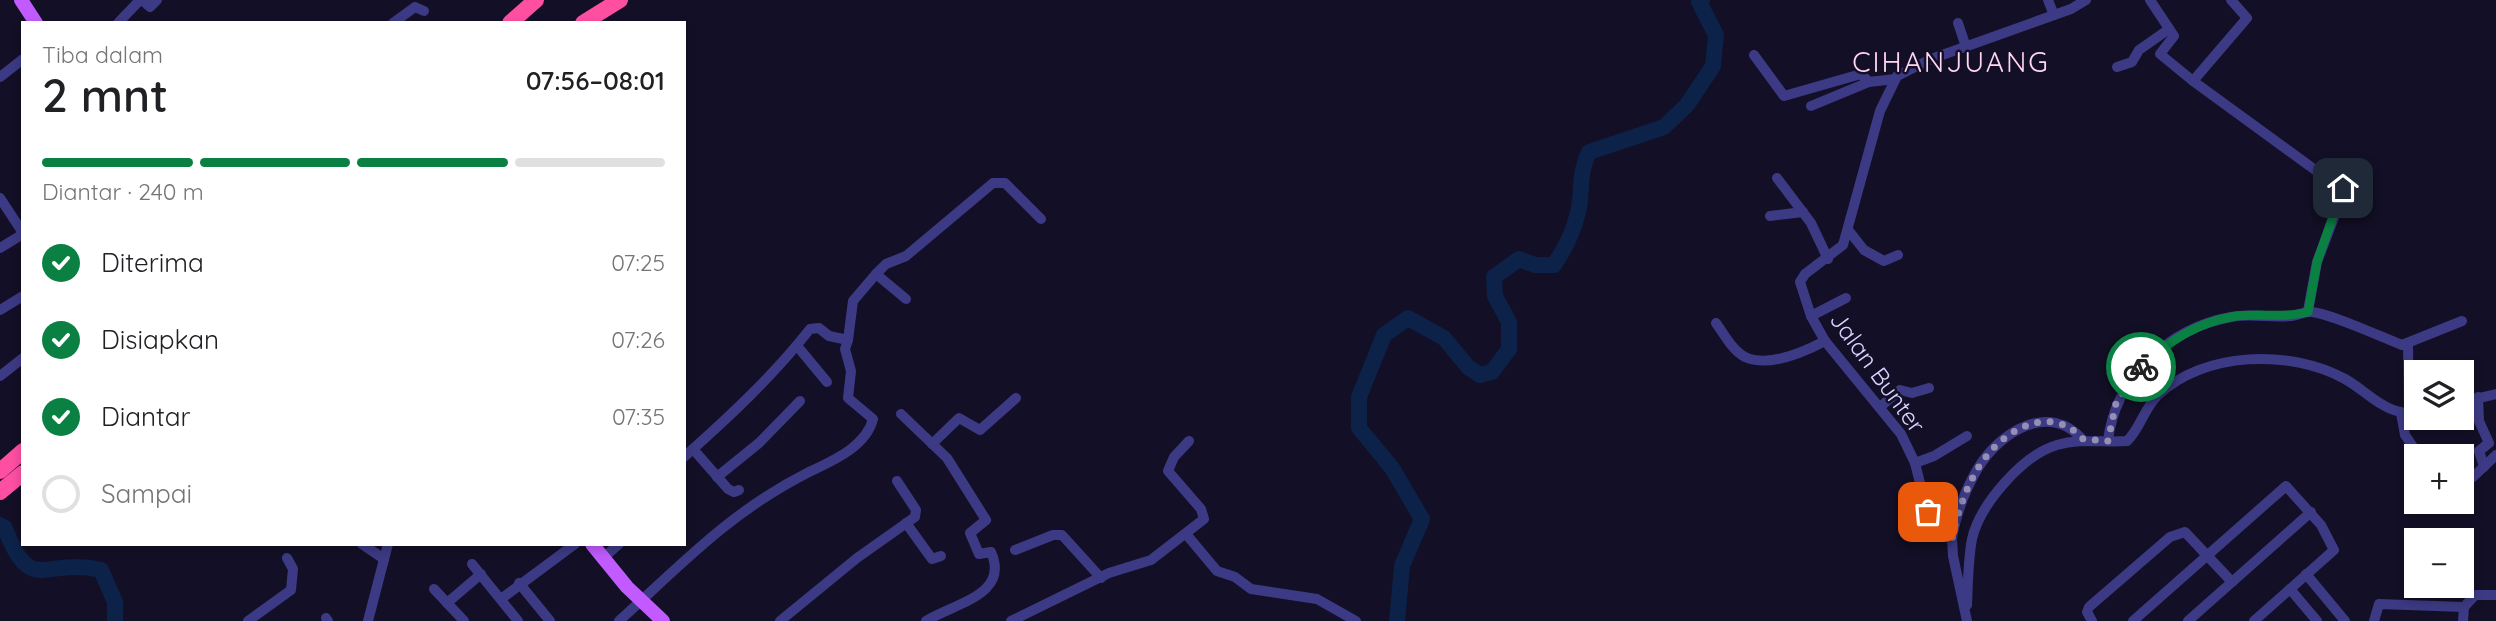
<!DOCTYPE html>
<html lang="id">
<head>
<meta charset="utf-8">
<style>
  body { margin:0; font-family:Quicksand,sans-serif; background:#f2f2f2; color:#202124; height:100vh; display:flex; flex-direction:column; font-size:26px; white-space:nowrap }
  * { box-sizing:border-box; margin:0 }
  p { font-size:23px; color:#757577 }
  .icon { flex:none; width:38px; height:38px; fill:none; stroke:currentColor; stroke-width:2; stroke-linecap:round; stroke-linejoin:round }
  .map { position:relative; flex:1; overflow:hidden }
  .drawer { position:absolute; left:21px; top:21px; width:665px; height:525px; display:flex; flex-direction:column; background:#fff; border-radius:0px; box-shadow:0 4px 10px #0003 }
  .drawer>* { flex:none }
  .buttons { position:absolute; left:2404px; top:360px; display:grid; gap:14px }
  .buttons a { display:grid; place-items:center; width:70px; height:70px; border-radius:0px; background:#fff; box-shadow:0 4px 10px #0003; font-size:35px }
  .pin { position:absolute; display:grid; place-items:center; width:60px; height:60px; color:#fff; margin:-30px; border-radius:14px; box-shadow:0 4px 10px #0006 }
  .courier { position:absolute; display:grid; place-items:center; width:70px; height:70px; margin:-35px; border:5px solid #0b8043; border-radius:50%; background:#fff; color:#222; box-shadow:0 2px 9px #0007 }
  .head em { font-style:normal; font-weight:600 }
  .head div { display:flex; flex-direction:column-reverse }
  .head { display:flex; align-items:center; justify-content:space-between; height:119px; padding:0 21px }
  h1 { font-size:46px; font-weight:600; line-height:52px }
  .bar { display:grid; grid-template-columns:repeat(4,1fr); gap:10px 7px; align-content:center; height:84px; padding:0 21px }
  .bar i { height:9px; border-radius:5px; background:#e0e0e0 }
  .bar .selected { background:#0b8043 }
  .bar p { grid-column:span 4 }
  ol { padding:0 21px; list-style:none }
  li { display:flex; align-items:center; gap:21px; height:77px }
  li p { margin-inline-start:auto }
  li .icon { padding:7px; border-radius:50%; background:#0b8043; color:#fff; stroke-width:4 }
  li:last-child { color:#757577 }
  li i { width:38px; height:38px; border:4px solid #e0e0e0; border-radius:50% }
  .map>svg:first-child { display:block }
</style>
</head>
<body>
<div class="map">
<svg width="2496" height="621" viewBox="0 0 2496 621">
  <rect width="100%" height="100%" fill="#130f26"/>
  <g fill="none" stroke-linecap="round" stroke-linejoin="round">
    <g stroke="#0c2248" stroke-width="16">
      <path d="M 0,525 L 5,528 C 31,598 46,556 101,570 L 115,602 L 115,621"/>
      <path d="M 1397,621 L 1402,566 L 1422,519 L 1392,468 L 1359,428 L 1359,397 L 1384,335 L 1408,318 L 1444,338 L 1468,367 L 1480,375 L 1492,372 L 1509,349 L 1509,322 L 1495,296 L 1494,277 L 1519,259 L 1535,265 L 1554,265 C 1564,250 1573,233 1577,216 C 1584,192 1577,177 1589,152 L 1664,127 L 1687,105 L 1713,66 L 1716,35 L 1699,2 L 1702,0"/>
    </g>
    <g stroke="#3d3a85" stroke-width="10">
      <polyline points="142,0 150,7 157,0"/>
      <polyline points="2048,0 2054,15"/>
      <polyline points="2150,0 2174,36 2160,54 2193,81"/>
      <polyline points="2231,0 2247,18 2193,81 2344,191 2317,262 2308,311"/>
      <polyline points="118,23 140,0"/>
      <polyline points="393,23 415,7 424,11"/>
      <polyline points="1958,23 1966,47"/>
      <polyline points="1754,55 1784,96 1861,74 1869,82"/>
      <polyline points="2117,67 2132,62 2139,50 2169,29"/>
      <polyline points="0,77 23,59"/>
      <polyline points="1811,106 1869,82 1895,79"/>
      <polyline points="1777,178 1811,223 1828,259"/>
      <polyline points="0,198 23,233"/>
      <polyline points="1770,216 1803,212"/>
      <polyline points="1849,231 1864,250 1884,261 1898,255"/>
      <polyline points="0,248 23,234"/>
      <polyline points="876,274 906,299"/>
      <polyline points="0,310 23,296"/>
      <polyline points="1811,316 1846,298"/>
      <path d="M 1716,323 C 1724,334 1732,350 1745,357 C 1769,368 1804,352 1825,341"/>
      <polyline points="2408,344 2409,412"/>
      <polyline points="798,347 827,382"/>
      <polyline points="0,376 23,358"/>
      <polyline points="2478,397 2479,421 2489,443 2479,451 2484,467"/>
      <polyline points="2462,402 2496,394"/>
      <polyline points="1880,407 1900,390 1912,393 1929,388"/>
      <polyline points="2401,413 2405,435 2420,457"/>
      <path d="M 901,414 L 947,458 L 986,520 L 970,533 L 979,554 L 991,552 C 1010,595 955,603 926,621"/>
      <path d="M 2108,441 C 2115,378 2169,328 2231,317 C 2250,313 2271,318 2290,316 C 2297,316 2304,311 2311,312 C 2330,313 2381,337 2402,345 L 2462,321"/>
      <polyline points="932,444 959,418 980,430 1016,398"/>
      <polyline points="693,449 728,489 734,492 739,490"/>
      <path d="M 684,457 C 729,417 773,376 810,329 L 819,328 L 829,336 L 848,340 L 853,301 L 876,274 L 886,264 L 906,256 L 993,183 L 1005,183 L 1041,219"/>
      <polyline points="1915,463 1934,456 1967,436"/>
      <polyline points="717,477 759,443 800,401"/>
      <polyline points="2462,479 2473,477 2496,455"/>
      <polyline points="906,523 932,559 941,556"/>
      <polyline points="1186,534 1217,571 1235,577 1251,589 1317,599 1356,621"/>
      <path d="M 1952,539 C 1956,514 1965,490 1978,468 C 2000,432 2049,401 2083,440"/>
      <polyline points="362,544 384,559"/>
      <polyline points="1015,550 1053,535 1062,535 1101,578"/>
      <polyline points="602,559 619,544"/>
      <polyline points="472,564 518,621"/>
      <polyline points="2306,574 2345,621"/>
      <polyline points="519,583 550,621"/>
      <polyline points="434,589 464,621"/>
      <polyline points="2290,589 2317,621"/>
      <polyline points="501,599 575,544"/>
      <polyline points="447,603 481,574"/>
      <path d="M 1967,605 C 1968,583 1968,560 1972,539 C 1980,504 2023,455 2057,445 C 2081,438 2103,443 2127,441 C 2140,429 2144,409 2157,396 C 2204,351 2290,349 2345,379 C 2362,388 2381,409 2401,412 C 2405,413 2412,412 2417,412"/>
      <polyline points="326,618 328,621"/>
      <polyline points="248,621 291,590 293,569 287,558"/>
      <polyline points="368,621 388,544"/>
      <path d="M 619,621 C 683,563 730,512 809,472 C 832,461 866,447 873,419 L 848,398 L 851,371 L 845,349 L 848,340"/>
      <polyline points="780,621 857,558 915,517 916,510 897,481"/>
      <polyline points="1011,621 1109,573 1151,560 1204,519 1201,509 1168,471 1174,457 1189,441"/>
      <polyline points="1967,621 1953,556 1952,539 1926,507 1915,463 1901,434 1825,341 1811,316 1800,282 1805,274 1843,245 1880,111 1897,76 1931,59 2071,9 2086,0"/>
      <polyline points="2092,621 2087,612 2089,607 2170,537 2185,532 2232,582"/>
      <polyline points="2133,621 2286,486 2321,525 2334,550 2254,621"/>
      <polyline points="2188,621 2311,512"/>
      <polyline points="2374,621 2379,604 2464,607"/>
      <polyline points="2463,621 2464,607 2475,595 2496,595"/>
    </g>
    <g stroke="#c25bff" stroke-width="14">
      <polyline points="21,0 36,23"/>
      <polyline points="592,544 627,587 663,621"/>
    </g>
    <g stroke="#ff4fa3" stroke-width="16">
      <polyline points="510,23 536,0"/>
      <polyline points="583,23 620,0"/>
      <polyline points="0,471 23,451"/>
      <polyline points="0,492 23,473"/>
    </g>
  </g>
  <g fill="none" stroke-linecap="round" stroke-linejoin="round">
    <path stroke="#948fb3" stroke-width="7" stroke-dasharray="0 12.6" d="M 1928,512 L 1952,539 C 1957,514 1965,490 1978,468 C 2000,432 2049,401 2083,439 L 2108,441 L 2116,403 L 2141,367"/>
    <path stroke="#0b8043" stroke-width="9" d="M 2141,367 C 2166,343 2196,323 2231,317 C 2257,312 2283,319 2308,312 L 2317,262 L 2343,188"/>
  </g>
  <g text-anchor="middle" dominant-baseline="central" stroke-width="5" stroke-linejoin="round" paint-order="stroke">
    <g font-size="24" fill="#d9d4ff" stroke="#130f26">
      <text transform="translate(1878 372) rotate(54)">Jalan Bunter</text>
    </g>
    <g font-size="28" letter-spacing="2" fill="#ffd6f0" stroke="#130f26">
      <text x="1951" y="61">CIHANJUANG</text>
    </g>
  </g>
</svg>
<div class="buttons">
<a><svg class="icon" aria-label="layers" viewBox="0 0 24 24"><path d="M12 4l9 5-9 5-9-5zM3 14l9 5 9-5"/></svg></a>
<a>+</a>
<a>−</a>
</div>
<div class="pin" style="left:1928px;top:512px;background:#ea580c"><svg class="icon" aria-label="bag" viewBox="0 0 24 24"><path d="M5 8h14l-1 12H6zM9 8a3 3 0 0 1 6 0"/></svg></div>
<div class="pin" style="left:2343px;top:188px;background:#1f2937"><svg class="icon" aria-label="home" viewBox="0 0 24 24"><path d="M3 11l9-7 9 7M6 9v11h12V9"/></svg></div>
<div class="courier" style="left:2141px;top:367px"><svg class="icon" aria-label="bike" viewBox="0 0 24 24"><circle cx="6" cy="16" r="4"/><circle cx="18" cy="16" r="4"/><path d="M6 16l4-8h5l3 8M10 8l3 8H6M13 5h3"/></svg></div>
<section class="drawer">
<div class="head"><div><h1>2 mnt</h1><p>Tiba dalam</p></div><em>07:56–08:01</em></div>
<div class="bar"><i class="selected"></i><i class="selected"></i><i class="selected"></i><i></i><p>Diantar · 240 m</p></div>
<ol>
<li><svg class="icon" aria-label="check" viewBox="0 0 24 24"><path d="M5 12l5 5 9-10"/></svg>Diterima<p>07:25</p></li>
<li><svg class="icon" aria-label="check" viewBox="0 0 24 24"><path d="M5 12l5 5 9-10"/></svg>Disiapkan<p>07:26</p></li>
<li><svg class="icon" aria-label="check" viewBox="0 0 24 24"><path d="M5 12l5 5 9-10"/></svg>Diantar<p>07:35</p></li>
<li><i></i>Sampai</li>
</ol>
</section>
</div>
</body>
</html>
